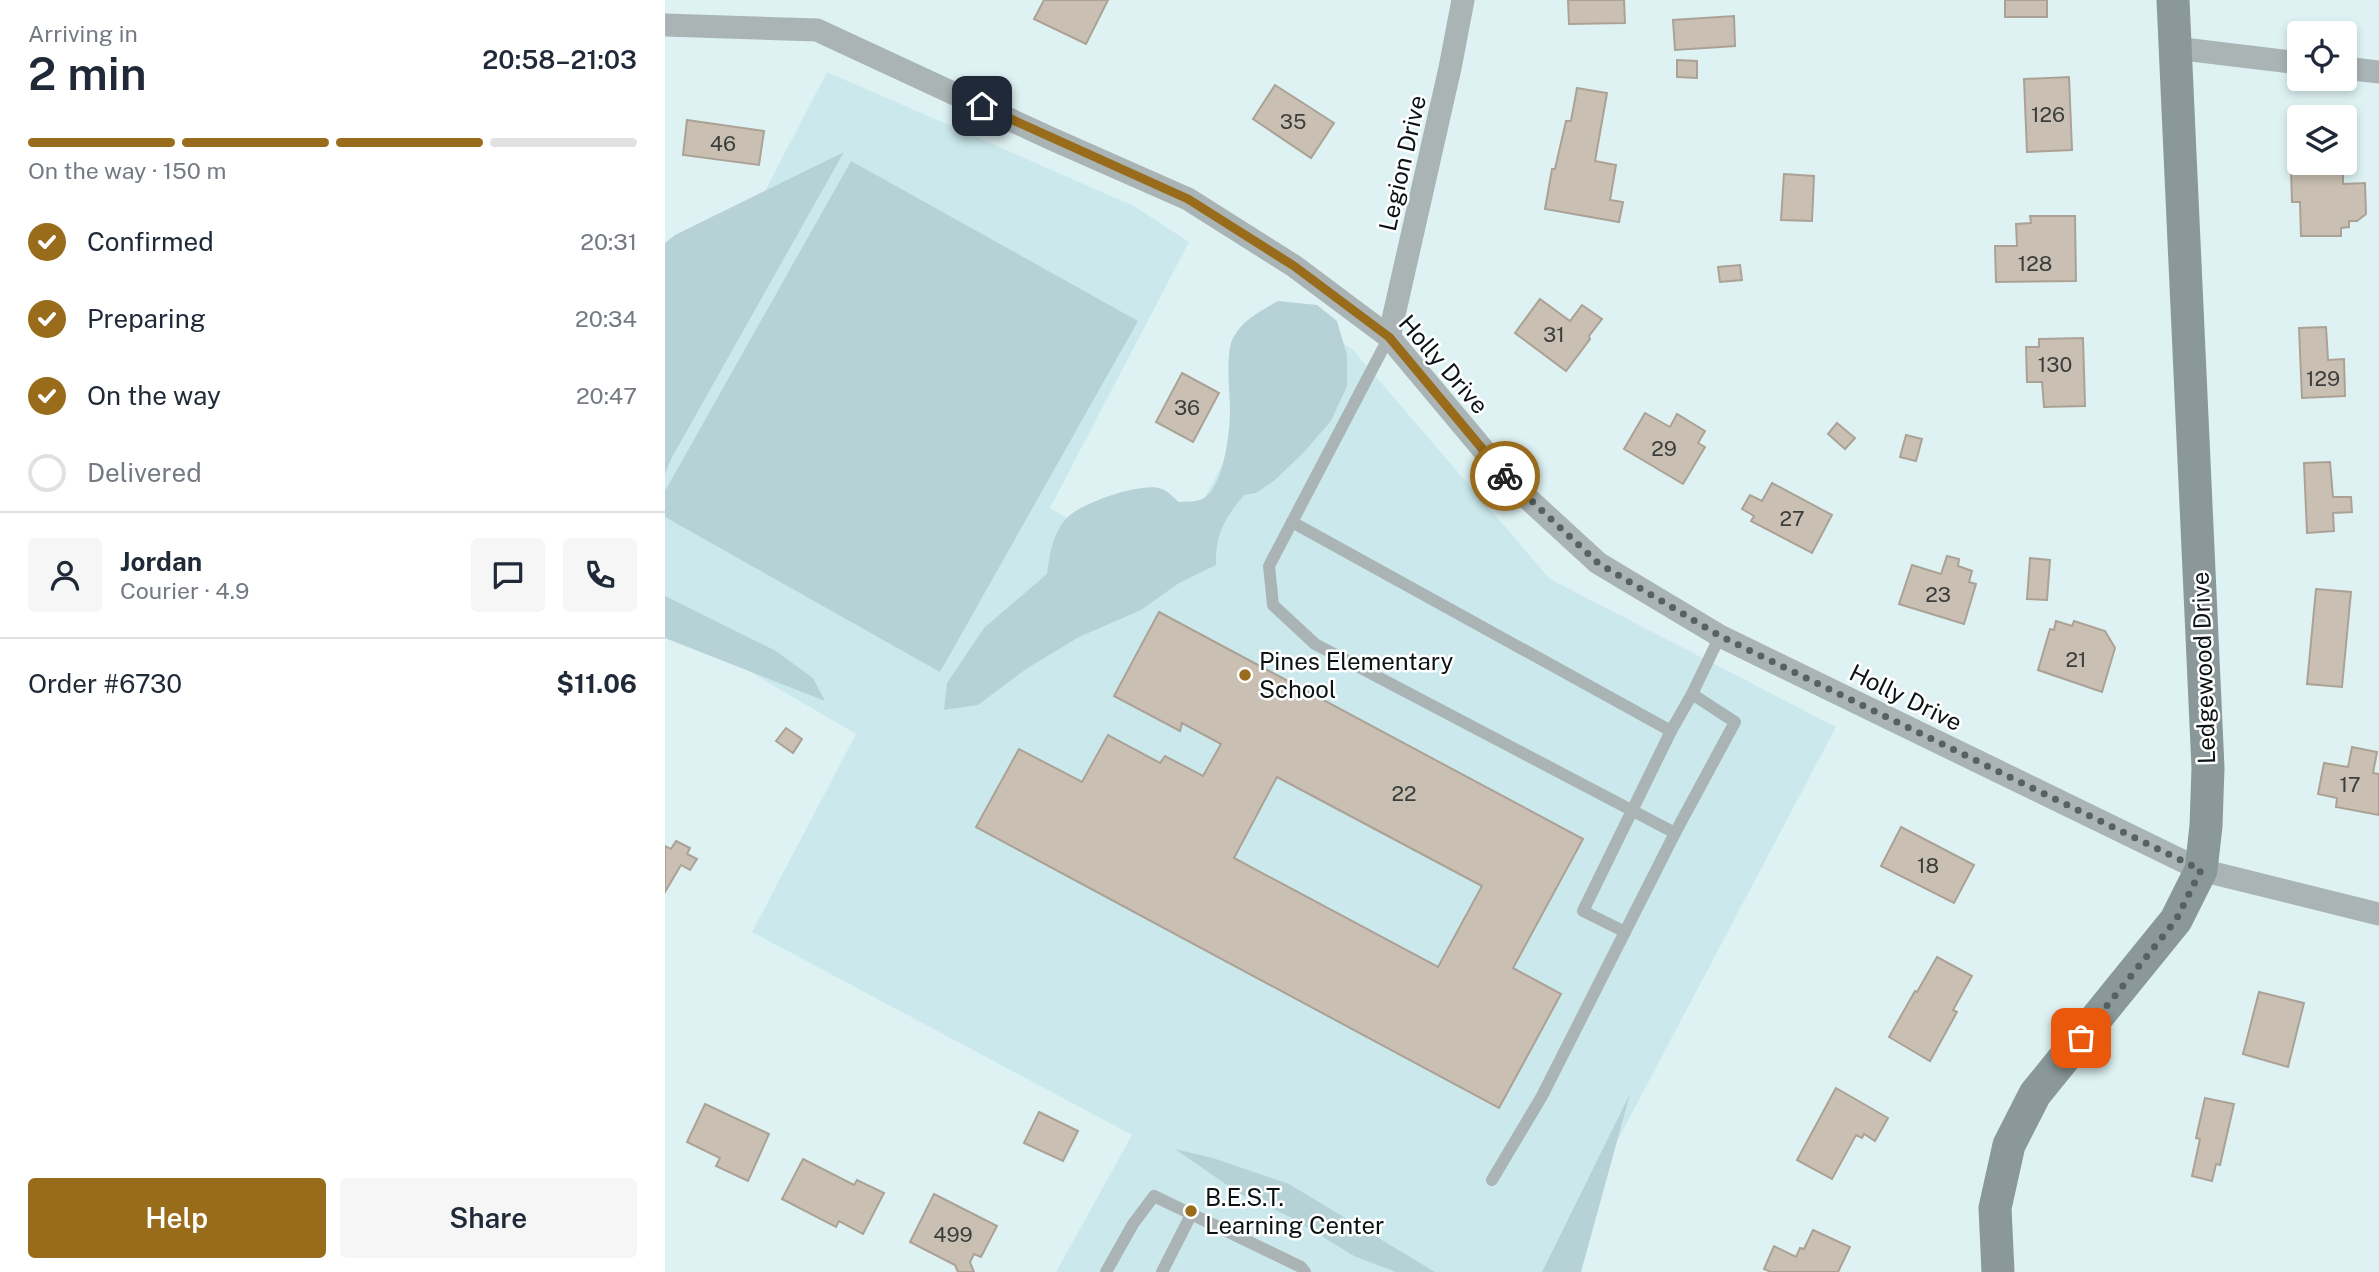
<!DOCTYPE html>
<html lang="en">
<head>
<meta charset="utf-8">
<style>
  body { margin:0; font-family:"Public Sans",sans-serif; background:#f6f6f7; color:#1f2937; height:100vh; display:flex; flex-direction:column; font-size:26px; white-space:nowrap }
  * { box-sizing:border-box; margin:0 }
  p { font-size:23px; color:#747a83 }
  .icon { flex:none; width:38px; height:38px; fill:none; stroke:currentColor; stroke-width:2; stroke-linecap:round; stroke-linejoin:round }
  .map { position:relative; flex:1; overflow:hidden }
  .sheet { display:flex; flex-direction:column; background:#fff; width:665px }
  .sheet>* { flex:none }
  .tools { position:absolute; left:1622px; top:21px; display:grid; gap:14px }
  .tools a { display:grid; place-items:center; width:70px; height:70px; border-radius:7px; background:#fff; box-shadow:0 4px 10px #0003; font-size:35px }
  .pin { position:absolute; display:grid; place-items:center; width:60px; height:60px; color:#fff; margin:-30px; border-radius:14px; box-shadow:0 4px 10px #0006 }
  .courier { position:absolute; display:grid; place-items:center; width:70px; height:70px; margin:-35px; border:5px solid #996c1b; border-radius:50%; background:#fff; color:#222; box-shadow:0 2px 9px #0007 }
  .headline em { font-style:normal; font-weight:600 }
  .headline div { display:flex; flex-direction:column-reverse }
  .headline { display:flex; align-items:center; justify-content:space-between; height:119px; padding:0 28px }
  h1 { font-size:46px; font-weight:600; line-height:52px }
  .bar { display:grid; grid-template-columns:repeat(4,1fr); gap:10px 7px; align-content:center; height:84px; padding:0 28px }
  .bar i { height:9px; border-radius:5px; background:#e0e1e3 }
  .bar .current { background:#996c1b }
  .bar p { grid-column:span 4 }
  .line { display:flex; align-items:center; gap:18px; padding:0 28px; border-top:2px solid #e0e1e3 }
  .line div { flex:1 }
  .round { display:grid; place-items:center; flex:none; width:74px; height:74px; border-radius:7px; background:#f6f6f7 }
  ol { padding:0 28px; list-style:none }
  li { display:flex; align-items:center; gap:21px; height:77px }
  li p { margin-inline-start:auto }
  li .icon { padding:7px; border-radius:50%; background:#996c1b; color:#fff; stroke-width:4 }
  li:last-child { color:#747a83 }
  li i { width:38px; height:38px; border:4px solid #e0e1e3; border-radius:50% }
  .button { display:flex; gap:14px; margin-top:auto; padding:14px 28px }
  .button a { flex:1; height:80px; border-radius:7px; background:#996c1b; color:#fff; font-size:28px; font-weight:600; line-height:80px; text-align:center }
  .button a+a { background:#f6f6f7; color:#1f2937 }
  main { display:flex; flex:1; min-height:0 }
  .map>svg:first-child { display:block }
</style>
</head>
<body>
<main>
<section class="sheet">
<div class="headline"><div><h1>2 min</h1><p>Arriving in</p></div><em>20:58–21:03</em></div>
<div class="bar"><i class="current"></i><i class="current"></i><i class="current"></i><i></i><p>On the way · 150 m</p></div>
<ol>
<li><svg class="icon" aria-label="check" viewBox="0 0 24 24"><path d="M5 12l5 5 9-10"/></svg>Confirmed<p>20:31</p></li>
<li><svg class="icon" aria-label="check" viewBox="0 0 24 24"><path d="M5 12l5 5 9-10"/></svg>Preparing<p>20:34</p></li>
<li><svg class="icon" aria-label="check" viewBox="0 0 24 24"><path d="M5 12l5 5 9-10"/></svg>On the way<p>20:47</p></li>
<li><i></i>Delivered</li>
</ol>
<div class="line" style="height:126px"><a class="round"><svg class="icon" aria-label="person" viewBox="0 0 24 24"><circle cx="12" cy="8" r="4"/><path d="M4 21q1-7 8-7t8 7"/></svg></a><div><b>Jordan</b><p>Courier · 4.9</p></div><a class="round"><svg class="icon" aria-label="chat" viewBox="0 0 24 24"><path d="M4 5h16v11H9l-5 4z"/></svg></a><a class="round"><svg class="icon" aria-label="phone" viewBox="0 0 24 24"><path d="M5 4h4l2 5-3 2q2 4 5 5l2-3 5 2v4C11 20 4 13 5 4z"/></svg></a></div>
<div class="line" style="height:91px"><div>Order #6730</div><b>$11.06</b></div>
<div class="button"><a>Help</a><a>Share</a></div>
</section>
<div class="map">
<svg width="1714" height="1272" viewBox="0 0 1714 1272">
  <rect width="100%" height="100%" fill="#def2f4"/>
  <polygon fill="#cbe9ec" points="162,72 469,206 524,242 385,508 499,575 636,315 687,349 885,579 1171,727 883,1272 391,1272 467,1135 87,932 191,734 0,622 0,382"/>
  <g fill="#b6d2d6">
    <polygon points="179,152 6,459 0,474 0,243 10,235"/>
    <polygon points="186,161 473,321 275,672 0,517 0,491"/>
    <path d="M 613,301 L 652,305 L 672,321 L 682,355 L 682,386 L 666,421 L 639,452 L 610,480 L 591,493 L 579,495 C 560,518 550,534 551,565 L 514,583 L 476,610 L 414,637 L 361,669 L 313,705 L 279,710 L 282,683 L 319,628 L 382,574 C 385,554 387,535 401,519 C 413,504 478,481 497,489 C 503,491 509,498 514,502 C 521,501 529,502 535,500 C 558,493 565,433 565,412 C 565,394 560,353 568,338 C 578,319 596,311 613,301 Z"/>
    <polygon points="0,596 111,651 148,678 160,701 0,638"/>
    <polygon points="965,1094 916,1272 877,1272"/>
    <polygon points="510,1149 548,1158 624,1184 770,1272 731,1272 689,1256 625,1217 575,1194"/>
  </g>
  <g fill="#c9bfb2" stroke="#aba295" stroke-width="2" fill-rule="evenodd">
    <polygon points="379,0 443,0 421,44 369,19"/>
    <polygon points="903,0 959,0 960,23 904,24"/>
    <rect x="1340" y="0" width="42" height="17"/>
    <polygon points="1069,16 1070,46 1010,50 1008,20"/>
    <polygon points="1012,60 1032,61 1032,78 1012,77"/>
    <polygon points="1404,77 1407,150 1362,152 1359,79"/>
    <polygon points="610,85 669,123 646,158 588,119"/>
    <polygon points="912,88 942,93 930,161 951,165 945,200 958,202 954,222 880,209 887,169 890,169 901,121 906,121"/>
    <polygon points="22,120 99,131 94,165 18,155"/>
    <polygon points="1678,164 1678,184 1700,183 1701,214 1692,221 1684,221 1684,227 1676,228 1676,236 1636,236 1635,202 1627,202 1626,169 1631,169 1631,165"/>
    <polygon points="1119,174 1149,176 1147,221 1116,220"/>
    <polygon points="1365,216 1410,216 1411,281 1331,282 1330,246 1352,246 1351,224 1366,223"/>
    <polygon points="1075,265 1077,280 1055,282 1053,267"/>
    <polygon points="875,299 905,321 917,305 937,319 924,336 925,339 901,371 850,333"/>
    <polygon points="1661,327 1663,360 1679,359 1680,396 1637,398 1634,328"/>
    <polygon points="1418,338 1420,406 1379,407 1377,382 1362,382 1361,347 1374,347 1374,339"/>
    <polygon points="517,373 554,393 528,442 491,422"/>
    <polygon points="980,413 1005,427 1012,414 1040,431 1033,443 1040,447 1018,484 959,449"/>
    <polygon points="1172,423 1190,438 1180,449 1163,434"/>
    <polygon points="1241,435 1257,439 1251,461 1235,457"/>
    <polygon points="1665,462 1668,497 1686,497 1687,512 1668,513 1669,531 1642,533 1639,463"/>
    <polygon points="1107,483 1167,515 1147,553 1086,521 1089,516 1077,509 1085,495 1097,501"/>
    <polygon points="1282,556 1294,559 1293,566 1307,571 1304,582 1311,584 1299,624 1234,604 1247,565 1276,574"/>
    <polygon points="1365,558 1385,560 1382,600 1362,599"/>
    <polygon points="1651,589 1686,592 1677,687 1642,684"/>
    <path d="M 494,612 L 918,839 L 848,968 L 896,994 L 834,1108 L 311,827 L 354,749 L 417,782 L 443,735 L 495,763 L 500,756 L 538,776 L 556,744 L 517,723 L 515,731 L 449,696 ZM 612,777 L 817,886 L 773,967 L 569,858 Z"/>
    <polygon points="1391,621 1407,626 1409,621 1440,631 1450,648 1437,692 1373,670 1385,629 1389,630"/>
    <polygon points="121,728 137,739 128,753 111,741"/>
    <polygon points="1687,747 1712,752 1708,773 1714,774 1714,815 1671,807 1672,798 1653,794 1659,763 1683,767"/>
    <polygon points="1236,827 1309,865 1289,903 1216,866"/>
    <polygon points="11,841 25,848 22,854 32,859 25,870 16,865 0,892 0,846 6,849"/>
    <polygon points="1272,957 1307,976 1288,1010 1292,1012 1265,1061 1224,1037 1250,991 1252,992"/>
    <polygon points="1594,992 1639,1003 1623,1067 1578,1054"/>
    <polygon points="1171,1088 1223,1118 1210,1141 1199,1134 1197,1138 1191,1135 1167,1179 1132,1160"/>
    <polygon points="1540,1098 1569,1104 1555,1165 1551,1164 1547,1181 1527,1176 1535,1139 1531,1138"/>
    <polygon points="40,1104 104,1134 83,1181 51,1166 55,1158 22,1142"/>
    <polygon points="374,1112 413,1131 398,1161 359,1143"/>
    <polygon points="138,1159 189,1185 192,1180 219,1193 198,1234 174,1221 171,1227 117,1199"/>
    <polygon points="269,1194 332,1226 316,1257 309,1254 305,1262 309,1272 293,1272 290,1265 245,1242"/>
    <polygon points="1148,1230 1185,1247 1173,1272 1106,1272 1099,1269 1109,1246 1131,1257 1135,1248 1139,1249"/>
  </g>
  <g fill="none" stroke-linecap="round" stroke-linejoin="round">
    <g stroke="#abb4b5" stroke-width="12">
      <polyline points="724,337 604,566 608,605 650,644 1010,833 877,1096 827,1180"/>
      <polyline points="627,522 1006,731"/>
      <polyline points="1010,833 1070,722 1027,694"/>
      <polyline points="960,932 918,911 1006,731 1027,694 1055,636"/>
      <polyline points="441,1272 468,1224 489,1196 636,1267 640,1272"/>
      <polyline points="497,1272 527,1213"/>
    </g>
    <g stroke="#abb4b5" stroke-width="23">
      <polyline points="0,25 152,30 387,139 523,199 629,266 724,337 847,484 933,563 1055,636 1536,870 1714,914"/>
      <polyline points="1510,48 1634,63"/>
      <polyline points="1680,68 1714,72"/>
      <polyline points="724,337 785,68 798,0"/>
    </g>
    <polyline stroke="#8b9899" stroke-width="33" points="1333,1272 1330,1208 1344,1145 1370,1094 1511,920 1536,870 1541,826 1543,768 1508,0"/>
  </g>
  <g fill="none" stroke-linecap="round" stroke-linejoin="round">
    <polyline stroke="#566162" stroke-width="7" stroke-dasharray="0 12.6" points="840,476 933,563 1055,636 1536,870 1511,920 1416,1038"/>
    <polyline stroke="#996c1b" stroke-width="9" points="317,106 523,199 629,266 724,337 840,476"/>
  </g>
  <g fill="#996c1b" stroke="#fff" stroke-width="2.5">
    <circle cx="580" cy="675" r="7"/>
    <circle cx="526" cy="1211" r="7"/>
  </g>
  <g text-anchor="middle" dominant-baseline="central" stroke-width="5" stroke-linejoin="round" paint-order="stroke">
    <g font-size="21" fill="#3b3e3c">
      <text x="1383" y="114">126</text>
      <text x="628" y="121">35</text>
      <text x="58" y="143">46</text>
      <text x="1370" y="263">128</text>
      <text x="889" y="334">31</text>
      <text x="1390" y="364">130</text>
      <text x="1658" y="378">129</text>
      <text x="522" y="407">36</text>
      <text x="999" y="448">29</text>
      <text x="1127" y="518">27</text>
      <text x="1273" y="594">23</text>
      <text x="1411" y="659">21</text>
      <text x="1685" y="784">17</text>
      <text x="739" y="793">22</text>
      <text x="1263" y="865">18</text>
      <text x="288" y="1234">499</text>
    </g>
    <g font-size="24" fill="#0c1314" stroke="#fff">
      <text transform="translate(737 163) rotate(-77)">Legion Drive</text>
      <text transform="translate(779 364) rotate(49)">Holly Drive</text>
      <text transform="translate(1538 668) rotate(-92)">Ledgewood Drive</text>
      <text transform="translate(1241 697) rotate(26)">Holly Drive</text>
    </g>
    <g font-size="24" fill="#0c1314" stroke="#fff" text-anchor="start">
      <text x="594" y="661">Pines Elementary<tspan x="594" dy="28">School</tspan></text>
      <text x="540" y="1197">B.E.S.T.<tspan x="540" dy="28">Learning Center</tspan></text>
    </g>
  </g>
</svg>
<div class="tools">
<a><svg class="icon" aria-label="locate" viewBox="0 0 24 24"><circle cx="12" cy="12" r="6"/><path d="M12 2v4M12 18v4M2 12h4M18 12h4"/></svg></a>
<a><svg class="icon" aria-label="layers" viewBox="0 0 24 24"><path d="M12 4l9 5-9 5-9-5zM3 14l9 5 9-5"/></svg></a>
</div>
<div class="pin" style="left:1416px;top:1038px;background:#ea580c"><svg class="icon" aria-label="bag" viewBox="0 0 24 24"><path d="M5 8h14l-1 12H6zM9 8a3 3 0 0 1 6 0"/></svg></div>
<div class="pin" style="left:317px;top:106px;background:#1f2937"><svg class="icon" aria-label="home" viewBox="0 0 24 24"><path d="M3 11l9-7 9 7M6 9v11h12V9"/></svg></div>
<div class="courier" style="left:840px;top:476px"><svg class="icon" aria-label="bike" viewBox="0 0 24 24"><circle cx="6" cy="16" r="4"/><circle cx="18" cy="16" r="4"/><path d="M6 16l4-8h5l3 8M10 8l3 8H6M13 5h3"/></svg></div>
</div>
</main>
</body>
</html>
